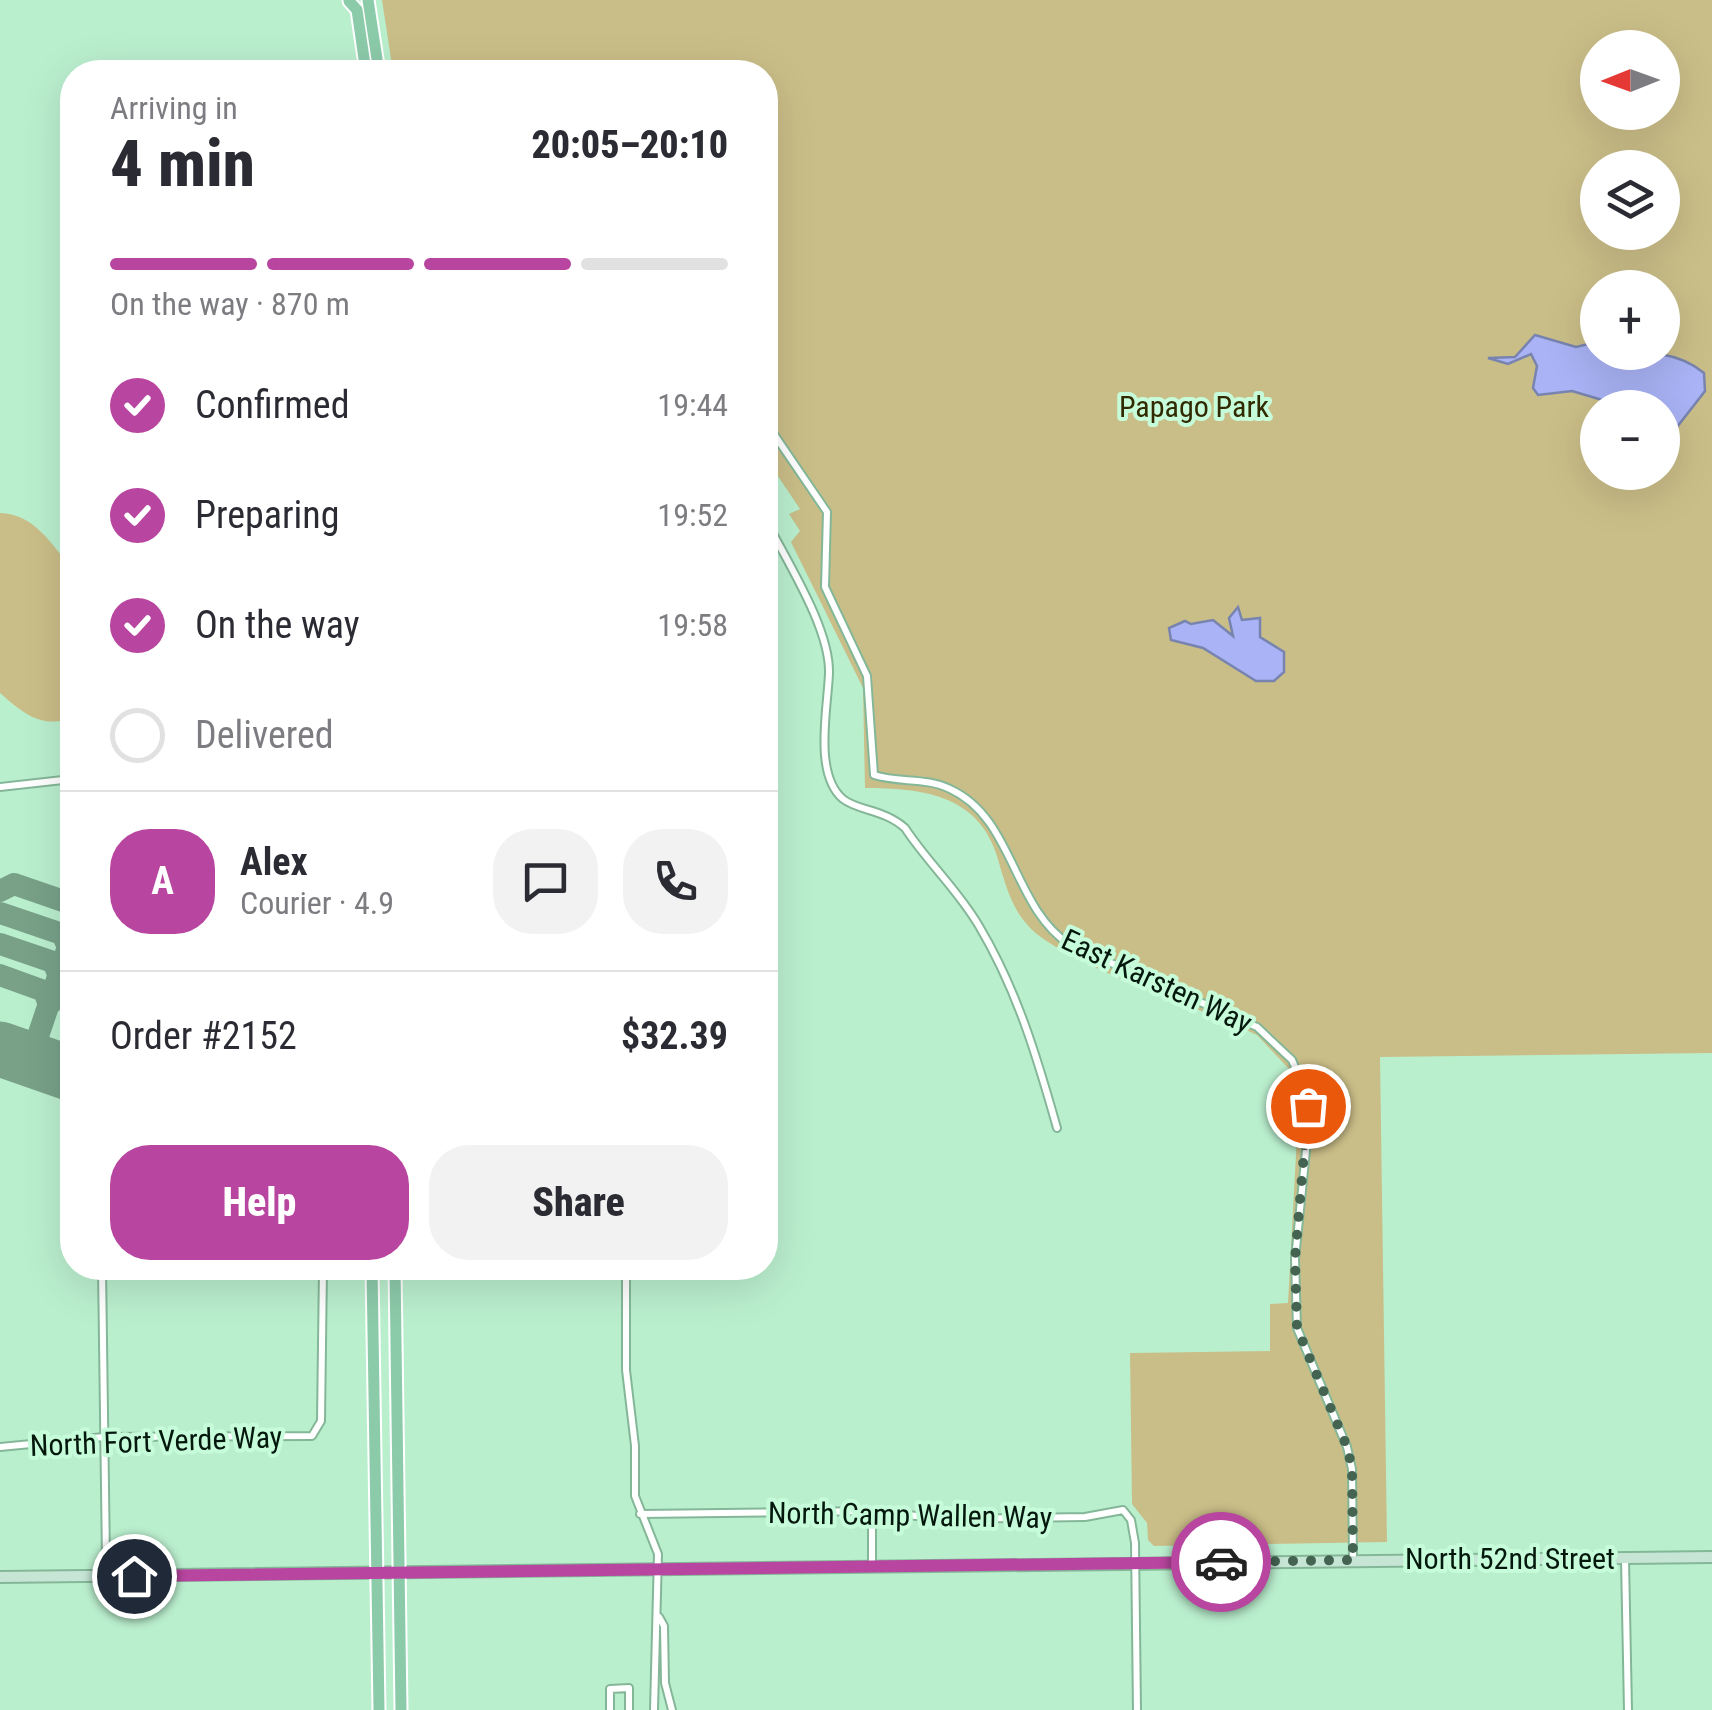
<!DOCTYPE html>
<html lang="en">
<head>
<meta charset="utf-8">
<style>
  body { margin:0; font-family:"Roboto Condensed",sans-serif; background:#f2f2f3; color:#2b2b33; height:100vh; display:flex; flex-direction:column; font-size:38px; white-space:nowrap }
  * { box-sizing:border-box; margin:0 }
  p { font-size:32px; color:#7c7c81 }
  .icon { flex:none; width:55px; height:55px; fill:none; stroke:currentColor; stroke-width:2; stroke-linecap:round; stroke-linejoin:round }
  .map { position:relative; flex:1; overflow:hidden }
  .details { position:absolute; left:60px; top:60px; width:718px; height:1220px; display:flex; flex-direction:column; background:#fff; border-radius:40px; box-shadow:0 10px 40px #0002 }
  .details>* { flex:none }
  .needle { width:65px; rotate:269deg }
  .fabs { position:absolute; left:1580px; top:30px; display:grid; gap:20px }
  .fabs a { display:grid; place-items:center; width:100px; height:100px; border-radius:50%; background:#fff; box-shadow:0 10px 40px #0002; font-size:50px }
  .pin { position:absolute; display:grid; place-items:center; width:85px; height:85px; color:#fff; margin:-42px; border:5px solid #fff; border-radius:50%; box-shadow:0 2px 10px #0007 }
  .courier { position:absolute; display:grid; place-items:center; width:100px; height:100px; margin:-50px; border:8px solid #b8459f; border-radius:50%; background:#fff; color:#222; box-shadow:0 2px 12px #0007 }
  .head em { font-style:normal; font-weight:800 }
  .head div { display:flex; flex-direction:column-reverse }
  .head { display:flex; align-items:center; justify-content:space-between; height:170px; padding:0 50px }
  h1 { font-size:65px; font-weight:800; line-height:75px }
  .bar { display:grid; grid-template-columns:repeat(4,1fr); gap:15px 10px; align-content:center; height:120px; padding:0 50px }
  .bar i { height:12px; border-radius:8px; background:#e1e1e2 }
  .bar .current { background:#b8459f }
  .bar p { grid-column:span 4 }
  .line { display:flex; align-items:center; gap:25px; padding:0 50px; border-top:2px solid #e1e1e2 }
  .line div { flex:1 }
  .round { display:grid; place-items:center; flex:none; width:105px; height:105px; border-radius:40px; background:#f2f2f3 }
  ol { padding:0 50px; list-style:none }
  li { display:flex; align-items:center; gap:30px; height:110px }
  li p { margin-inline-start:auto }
  li .icon { padding:10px; border-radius:50%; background:#b8459f; color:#fff; stroke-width:4 }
  li:last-child { color:#7c7c81 }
  li i { width:55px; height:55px; border:5px solid #e1e1e2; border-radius:50% }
  .action { display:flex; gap:20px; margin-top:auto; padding:20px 50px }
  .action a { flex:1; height:115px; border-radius:40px; background:#b8459f; color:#fff; font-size:40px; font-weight:800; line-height:115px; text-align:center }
  .action a+a { background:#f2f2f3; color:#2b2b33 }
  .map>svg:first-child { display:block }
</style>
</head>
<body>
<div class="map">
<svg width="1712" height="1710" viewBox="0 0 1712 1710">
  <rect width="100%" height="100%" fill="#baefce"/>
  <g fill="#cabe88" fill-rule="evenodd">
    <path d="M 382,0 L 1712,0 L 1712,1053 L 1380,1057 L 1387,1542 L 1154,1546 L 1148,1540 L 1147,1523 L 1132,1504 L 1130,1353 L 1270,1351 L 1270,1304 L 1288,1303 L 1299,1099 L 1289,1069 L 1257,1035 C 1193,1004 1103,978 1045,940 C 1014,920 1007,890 997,856 C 978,794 920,788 865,788 L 863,688 L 791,542 L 800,531 L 789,514 L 800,509 L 765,457 L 765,72 L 393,72 ZM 1598,48 L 1662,48 L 1662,112 L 1598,112 ZM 1598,168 L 1662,168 L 1662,232 L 1598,232 ZM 1598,288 L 1662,288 L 1662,352 L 1598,352 ZM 1598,408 L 1662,408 L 1662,472 L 1598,472 Z"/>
    <path d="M 0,513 C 35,514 52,545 72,569 L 72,718 C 41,729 23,713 0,693 Z"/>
  </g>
  <g fill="#a9b3f5" stroke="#7884af" stroke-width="2.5">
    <path d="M 1535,335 L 1576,347 L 1597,342 L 1598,352 C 1634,352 1674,348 1704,373 L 1705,391 L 1663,445 L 1662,408 L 1626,407 L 1572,391 L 1538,395 L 1533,388 L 1537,366 L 1531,354 L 1508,364 L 1488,358 L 1515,357 Z"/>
    <polygon points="1238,607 1242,620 1260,618 1260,637 1284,652 1284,672 1274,681 1256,681 1203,648 1171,640 1169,628 1185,621 1191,624 1213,620 1233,636 1229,618"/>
  </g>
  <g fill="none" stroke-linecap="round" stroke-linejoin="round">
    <g stroke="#78a188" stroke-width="22">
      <polyline points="0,891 14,884 72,904"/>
      <polyline points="0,913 62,934 68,947 72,942"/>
      <polyline points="0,944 53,962 59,976 66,969"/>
      <polyline points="0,975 44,991 49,1005 56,998 72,1000"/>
      <polyline points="30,1060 72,935"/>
    </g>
    <polyline stroke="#78a188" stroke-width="55" points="0,1049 72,1074"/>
    <g stroke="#84b798" stroke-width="10">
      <g id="street">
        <path d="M 765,421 L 827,512 L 825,587 L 867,676 L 874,775 C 899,783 926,777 950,789 C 1014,818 1012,907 1070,945 L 1257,1027 L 1292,1060 L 1306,1093 L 1309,1121 L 1295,1259 L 1297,1328 L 1347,1447 L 1352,1469 L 1353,1560"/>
        <path d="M 765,518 C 785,559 830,627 829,673 C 828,706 813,774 843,799 C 858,811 884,809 905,828 C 928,863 958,890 979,926 C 1017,990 1037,1057 1057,1128"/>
        <polyline points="0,787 72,779"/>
        <polyline points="102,1268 106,1560"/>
        <polyline points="626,1268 626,1370 635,1446 635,1496 658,1554 654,1710"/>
        <polyline points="0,1447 104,1437 312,1436 321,1421 323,1268"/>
        <polyline points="640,1514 872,1511 943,1519 1085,1517 1123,1510 1131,1520 1135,1543 1137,1710"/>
        <polyline points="1625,1559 1628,1710"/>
        <polyline points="872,1566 872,1511"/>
        <polyline points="659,1617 664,1626 665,1683 672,1710"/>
        <polyline points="610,1710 610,1689 629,1688 629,1710"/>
      </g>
    </g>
    <g stroke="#84b798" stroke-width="14">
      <polyline id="secondary" points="0,1577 1712,1557"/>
    </g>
    <g stroke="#fff" stroke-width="15">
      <g id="primary">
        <polyline points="368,0 379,72"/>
        <polyline points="349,1 357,10 366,72"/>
        <polyline points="372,1268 379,1710"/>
        <polyline points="395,1268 401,1710"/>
      </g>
    </g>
    <use href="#street" stroke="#fff" stroke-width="6"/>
    <use href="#secondary" stroke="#c6e5d5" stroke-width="10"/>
    <use href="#primary" stroke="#8ccbaa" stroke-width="11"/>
  </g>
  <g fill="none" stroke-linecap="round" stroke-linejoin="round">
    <polyline stroke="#446351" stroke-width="10" stroke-dasharray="0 18" points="1221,1562 1353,1560 1352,1468 1347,1447 1297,1328 1295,1259 1308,1106"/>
    <polyline stroke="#b8459f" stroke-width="12" points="134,1576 1221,1562"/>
  </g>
  <g text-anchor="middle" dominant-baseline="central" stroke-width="8" stroke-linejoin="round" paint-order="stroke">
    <g font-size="30" fill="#312900" stroke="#c7fcdb">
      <text x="1194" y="406">Papago Park</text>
    </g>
    <g font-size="30" fill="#05180d" stroke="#c7fcdb">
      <text transform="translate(1157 981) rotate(25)">East Karsten Way</text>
      <text transform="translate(156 1441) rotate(-2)">North Fort Verde Way</text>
      <text transform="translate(910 1515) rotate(1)">North Camp Wallen Way</text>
      <text x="1510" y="1558">North 52nd Street</text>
    </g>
  </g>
</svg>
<div class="fabs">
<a><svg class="needle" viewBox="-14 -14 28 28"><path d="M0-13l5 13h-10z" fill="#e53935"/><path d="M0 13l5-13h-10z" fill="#7c7c81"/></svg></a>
<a><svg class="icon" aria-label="layers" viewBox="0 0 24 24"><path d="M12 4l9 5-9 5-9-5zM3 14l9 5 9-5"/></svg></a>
<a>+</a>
<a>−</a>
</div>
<div class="pin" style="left:1308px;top:1106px;background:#ea580c"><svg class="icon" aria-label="bag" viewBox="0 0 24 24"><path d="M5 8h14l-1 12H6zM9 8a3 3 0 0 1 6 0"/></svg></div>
<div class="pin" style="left:134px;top:1576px;background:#1f2937"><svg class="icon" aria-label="home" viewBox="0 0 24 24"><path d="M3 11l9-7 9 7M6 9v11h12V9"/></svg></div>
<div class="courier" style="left:1221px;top:1562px"><svg class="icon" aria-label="car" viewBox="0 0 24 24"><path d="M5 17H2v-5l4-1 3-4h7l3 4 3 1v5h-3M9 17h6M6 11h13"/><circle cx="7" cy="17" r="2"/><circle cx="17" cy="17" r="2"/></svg></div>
<section class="details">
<div class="head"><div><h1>4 min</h1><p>Arriving in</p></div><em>20:05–20:10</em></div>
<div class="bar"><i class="current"></i><i class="current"></i><i class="current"></i><i></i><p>On the way · 870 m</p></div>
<ol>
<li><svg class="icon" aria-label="check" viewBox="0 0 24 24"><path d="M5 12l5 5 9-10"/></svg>Confirmed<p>19:44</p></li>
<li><svg class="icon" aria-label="check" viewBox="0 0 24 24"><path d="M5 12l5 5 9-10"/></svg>Preparing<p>19:52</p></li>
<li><svg class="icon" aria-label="check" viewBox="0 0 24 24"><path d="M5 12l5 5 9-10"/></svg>On the way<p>19:58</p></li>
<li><i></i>Delivered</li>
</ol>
<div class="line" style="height:180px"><b class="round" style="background:#b8459f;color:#fff">A</b><div><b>Alex</b><p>Courier · 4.9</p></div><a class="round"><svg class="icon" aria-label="chat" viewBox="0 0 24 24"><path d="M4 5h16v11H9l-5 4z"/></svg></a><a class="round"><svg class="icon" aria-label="phone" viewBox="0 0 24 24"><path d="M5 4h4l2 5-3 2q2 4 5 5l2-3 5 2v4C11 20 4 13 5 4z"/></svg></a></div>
<div class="line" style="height:130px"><div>Order #2152</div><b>$32.39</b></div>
<div class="action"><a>Help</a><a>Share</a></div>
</section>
</div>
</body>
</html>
